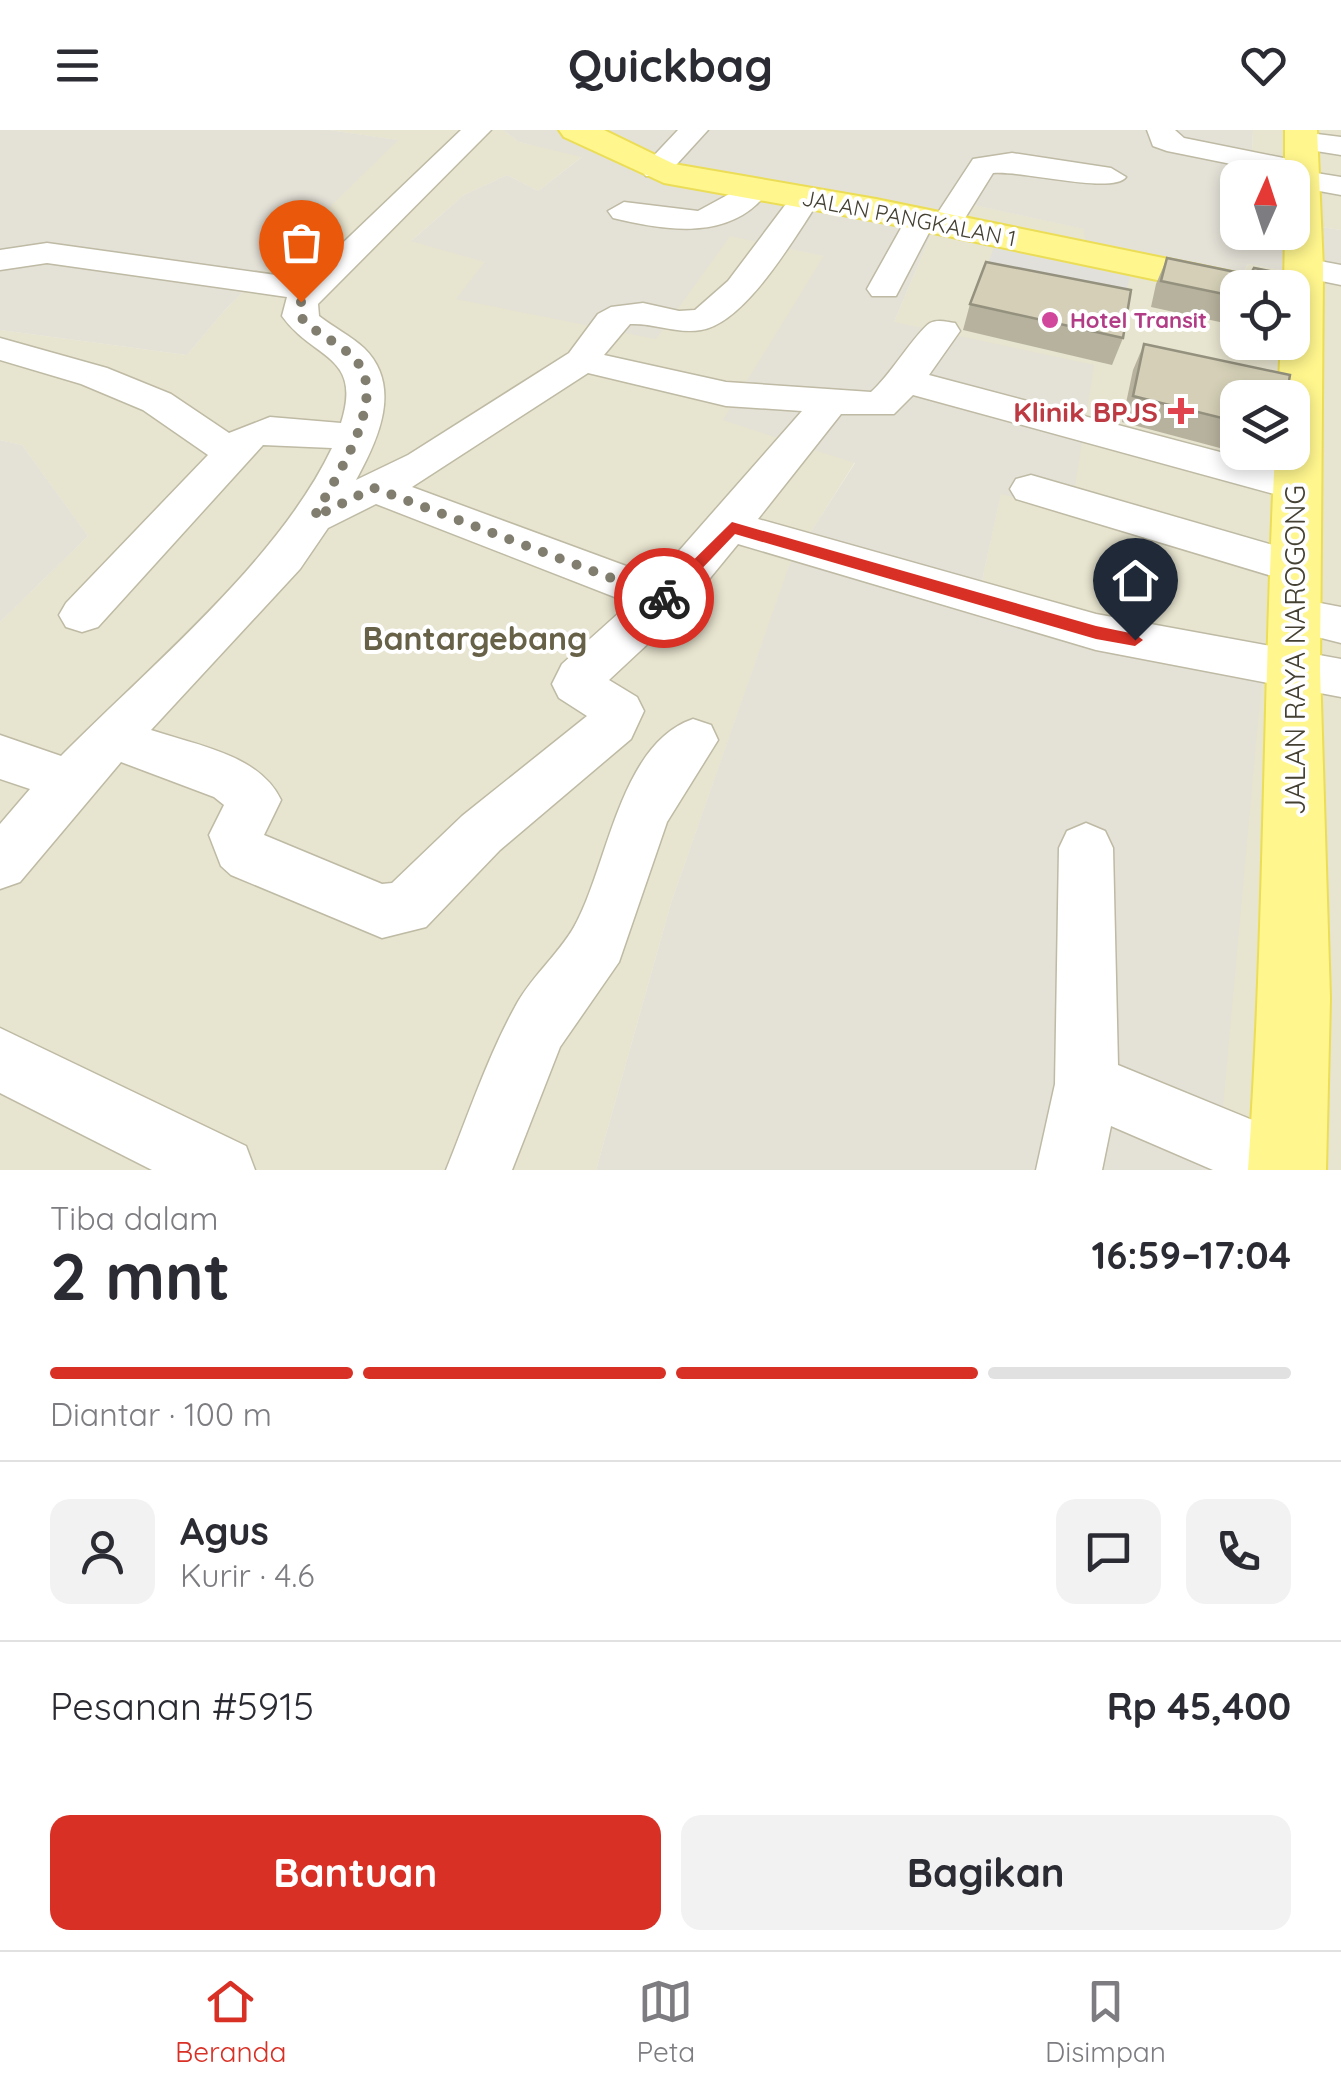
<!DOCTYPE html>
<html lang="id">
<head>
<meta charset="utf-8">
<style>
  body { margin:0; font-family:Quicksand,sans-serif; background:#f2f2f3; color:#2b2b33; height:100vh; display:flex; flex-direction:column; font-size:38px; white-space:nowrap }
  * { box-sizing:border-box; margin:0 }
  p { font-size:32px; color:#7c7c81 }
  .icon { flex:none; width:55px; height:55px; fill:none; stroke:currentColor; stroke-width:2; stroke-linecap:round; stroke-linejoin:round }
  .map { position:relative; height:1040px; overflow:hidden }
  .sheet { display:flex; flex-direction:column; background:#fff; flex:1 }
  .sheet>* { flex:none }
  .needle { width:65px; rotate:3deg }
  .buttons { position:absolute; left:1220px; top:30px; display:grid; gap:20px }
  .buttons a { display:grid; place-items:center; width:90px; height:90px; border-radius:20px; background:#fff; box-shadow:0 5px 15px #0003; font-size:50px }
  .pin { position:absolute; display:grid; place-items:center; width:85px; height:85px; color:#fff; margin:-102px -42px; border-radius:50% 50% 50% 0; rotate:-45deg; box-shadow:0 0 10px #0007 }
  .pin .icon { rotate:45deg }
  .courier { position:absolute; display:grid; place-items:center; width:100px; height:100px; margin:-50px; border:8px solid #d93025; border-radius:50%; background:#fff; color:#222; box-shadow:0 2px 12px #0007 }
  .head em { font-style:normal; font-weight:800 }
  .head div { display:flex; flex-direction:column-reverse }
  .head { display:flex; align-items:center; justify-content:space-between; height:170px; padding:0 50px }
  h1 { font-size:65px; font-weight:800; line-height:75px }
  .bar { display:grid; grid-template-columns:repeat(4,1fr); gap:15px 10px; align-content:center; height:120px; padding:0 50px }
  .bar i { height:12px; border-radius:8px; background:#e1e1e2 }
  .bar .active { background:#d93025 }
  .bar p { grid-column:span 4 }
  .line { display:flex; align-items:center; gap:25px; padding:0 50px; border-top:2px solid #e1e1e2 }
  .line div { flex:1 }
  .round { display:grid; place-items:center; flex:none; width:105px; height:105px; border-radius:20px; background:#f2f2f3 }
  .button { display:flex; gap:20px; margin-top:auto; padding:20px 50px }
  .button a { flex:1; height:115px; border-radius:20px; background:#d93025; color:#fff; font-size:40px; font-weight:800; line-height:115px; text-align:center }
  .button a+a { background:#f2f2f3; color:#2b2b33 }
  header { display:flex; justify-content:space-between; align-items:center; height:130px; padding:0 50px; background:#fff; font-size:45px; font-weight:800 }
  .tabs { display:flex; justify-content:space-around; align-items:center; height:140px; border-top:2px solid #e1e1e2; background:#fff; font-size:28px; color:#7c7c81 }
  .tabs a { display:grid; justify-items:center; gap:5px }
  .tabs .active { color:#d93025 }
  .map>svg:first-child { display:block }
</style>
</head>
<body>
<header><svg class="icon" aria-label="menu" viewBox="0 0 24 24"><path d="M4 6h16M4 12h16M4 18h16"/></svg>Quickbag<svg class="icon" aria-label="heart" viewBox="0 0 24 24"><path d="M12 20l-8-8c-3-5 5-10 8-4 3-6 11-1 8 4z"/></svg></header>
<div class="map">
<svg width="1341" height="1040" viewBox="0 0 1341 1040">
  <rect width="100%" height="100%" fill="#f2f1e1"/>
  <g fill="#e7e4cf" fill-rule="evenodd">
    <polygon points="329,0 503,0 519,12 583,26 538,61 507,45 464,65 412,110 486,132 458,169 730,105 825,126 855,332 789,437 671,773 596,1040 0,1040 0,492 88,406 22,315 0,310 0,200 187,225 225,180 397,10"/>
    <polygon points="1253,0 1341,0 1341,100 1293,93 1292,48 1251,48"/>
    <path d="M 946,69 L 1085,99 L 1241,148 L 1248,134 L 1341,151 L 1341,1040 L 1244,1040 L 981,455 L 1001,363 L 1070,381 L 894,192 ZM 1238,158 L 1292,158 L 1292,212 L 1238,212 ZM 1238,268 L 1292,268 L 1292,322 L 1238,322 Z"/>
  </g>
  <g fill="#e4e1d7">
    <polygon points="0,0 329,0 398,10 225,180 187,225 0,200"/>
    <polygon points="503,0 1253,0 1251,47 1238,48 1238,102 1292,102 1293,93 1341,100 1341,151 1248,134 1240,149 1086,116 1084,99 946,69 894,192 1094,235 1071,381 1001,364 981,455 1263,535 1218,1031 1244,1040 596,1040 671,773 789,436 855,333 723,290 824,126 730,106 656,209 456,169 485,132 411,111 464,65 507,45 538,61 582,27 519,12"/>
    <polygon points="0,310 22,315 88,406 0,492"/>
  </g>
  <polygon fill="#e2e0db" points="995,115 1131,142 1121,186 979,157"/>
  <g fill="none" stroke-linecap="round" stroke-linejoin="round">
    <g stroke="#bebaa4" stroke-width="3">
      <g id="minor">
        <path d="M 461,0 L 491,0 L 318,174 L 319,186 C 333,197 351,206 364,218 C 403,256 378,310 356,350 L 408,325 L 569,223 L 598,184 L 611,177 L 643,173 L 679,181 L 695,180 L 728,151 L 795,62 L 806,59 L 821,68 C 796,105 746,193 701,200 C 676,204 655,193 630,194 L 604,225 L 726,252 L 871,262 C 889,247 916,202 930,193 C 938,189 947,192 955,193 L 960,201 L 929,245 L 1311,346 L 1317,356 L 1311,366 L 1296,370 L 913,265 L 894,284 L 841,284 L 758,389 L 1096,484 L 1341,529 L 1341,567 L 1096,520 L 738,414 L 683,481 L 609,550 L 637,567 L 644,581 L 631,609 L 500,720 L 426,797 L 382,808 L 231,745 L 221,736 L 209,705 L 224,675 L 214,667 L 121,632 L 20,752 L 0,759 L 0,694 L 30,659 L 0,649 L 0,605 L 61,626 C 149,537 279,430 332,318 L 263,315 L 98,497 L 82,502 L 66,497 L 59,485 L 66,473 L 208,325 L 143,280 L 81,254 L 0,230 L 0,208 L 107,238 L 171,264 L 229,303 L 270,287 L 341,293 C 363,224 313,230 282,186 L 287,167 L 47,133 L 0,140 L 0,120 L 47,113 L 305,149 ZM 588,243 L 726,276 L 802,281 L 656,447 L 412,357 ZM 376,374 L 630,473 L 562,534 L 552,554 L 559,568 L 587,586 L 462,686 L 392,753 L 382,754 L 264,705 L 281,670 C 259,624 195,615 151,600 L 300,439 L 328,398 Z"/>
        <polygon points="678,0 708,0 666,46 646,46 641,40 646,34"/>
        <polygon points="1147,0 1175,0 1184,8 1313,34 1316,43 1341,47 1341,65 1292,56 1291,46 1167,21 1153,16"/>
        <polygon points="1301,2 1341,7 1341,25 1291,17 1287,11 1291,5"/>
        <path d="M 1012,23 L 1111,38 L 1126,47 C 1113,65 1021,40 993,43 L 957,101 L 946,103 L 932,97 L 896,166 L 872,166 L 867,159 L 910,82 L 921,80 L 935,87 L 973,29 Z"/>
        <path d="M 755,50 L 766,53 L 770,59 C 733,112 667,101 613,88 L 608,81 L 624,72 L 698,81 Z"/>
        <polygon points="1304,128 1341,135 1341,155 1292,145 1287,138 1292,131"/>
        <polygon points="1031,345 1311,426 1317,437 1311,448 1295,453 1016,369 1010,359 1016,349"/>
        <polygon points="1294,468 1341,477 1341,513 1278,497 1271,485 1278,473"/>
        <path d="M 693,589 L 711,595 L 718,610 L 667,692 L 619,832 L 560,917 L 512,1040 L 446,1040 C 468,986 487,928 515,877 C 530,848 558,825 574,797 C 608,737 619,614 693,589 Z"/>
        <polygon points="1086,693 1105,701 1113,718 1118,935 1311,1014 1320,1040 1213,1040 1111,996 1102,1040 1036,1040 1055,954 1059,718 1067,701"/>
        <polygon points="0,898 246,1016 255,1040 152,1040 0,963"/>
      </g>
    </g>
    <g stroke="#ebdd56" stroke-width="4">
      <g id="major">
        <polygon points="559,0 604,0 674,34 876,69 1251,146 1265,150 1270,158 1238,158 1238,167 876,91 664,53 564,7"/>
        <path d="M 1285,0 L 1317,0 L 1323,138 L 1320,539 L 1330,868 L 1326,1040 L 1248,1040 C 1265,801 1263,562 1275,322 L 1292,322 L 1292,268 L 1278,268 L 1281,212 L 1292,212 L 1292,158 L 1284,158 L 1285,102 L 1292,102 L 1292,48 L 1285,48 Z"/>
      </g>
    </g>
    <use href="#minor" fill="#fff" fill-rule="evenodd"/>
    <use href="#major" fill="#fff68e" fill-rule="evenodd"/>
  </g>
  <g fill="#b6b29d">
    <polygon points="1167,128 1250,145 1254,138 1299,147 1296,179 1292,185 1292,158 1238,158 1238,196 1151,177 1156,154"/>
    <polygon points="970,174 1123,208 1112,235 963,200"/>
    <polygon points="1144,214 1238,268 1238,322 1269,322 1265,330 1122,292 1133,240"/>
  </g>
  <g fill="#d4cfb6" stroke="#94917f" stroke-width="2.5">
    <polygon points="1167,128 1250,145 1254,138 1299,147 1296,179 1292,179 1292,158 1238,158 1238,167 1161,151"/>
    <polygon points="986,132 1131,160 1123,208 970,174"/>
    <polygon points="1144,214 1290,245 1286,268 1238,268 1238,292 1133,266"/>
  </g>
  <polygon fill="#d93025" points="732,392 1096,496 1135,504 1143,510 1135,516 1096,509 735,404 670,472 659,472 659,464"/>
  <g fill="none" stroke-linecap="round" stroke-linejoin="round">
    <path stroke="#817e6f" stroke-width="10" stroke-dasharray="0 18" d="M 301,172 L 300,186 C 316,206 346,214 360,236 C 385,276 333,352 314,387 L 374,358 L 664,468"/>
  </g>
  <circle fill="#d1479c" stroke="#fff" stroke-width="4" cx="1050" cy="190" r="10"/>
  <path fill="#e0444e" stroke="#fff" stroke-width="4" d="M1176 266h10v10h10v10h-10v10h-10v-10h-10v-10h10z"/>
  <g text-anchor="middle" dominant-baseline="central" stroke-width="8" stroke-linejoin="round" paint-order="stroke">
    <g font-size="22" fill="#444032" stroke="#fff">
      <text transform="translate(909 88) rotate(11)">JALAN PANGKALAN 1</text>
    </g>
    <g font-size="22" font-weight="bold" fill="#b23c85" stroke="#fff" text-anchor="start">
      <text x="1070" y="190">Hotel Transit</text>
    </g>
    <g font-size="28" font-weight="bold" fill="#be3a42" stroke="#fff" text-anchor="end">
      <text x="1158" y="281">Klinik BPJS</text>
    </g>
    <g font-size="28" fill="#444032" stroke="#fff">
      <text transform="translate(1294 520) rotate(-90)">JALAN RAYA NAROGONG</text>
    </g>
    <g font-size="32" font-weight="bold" fill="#676148" stroke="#fff">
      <text x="475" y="508">Bantargebang</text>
    </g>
  </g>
</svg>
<div class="buttons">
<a><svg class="needle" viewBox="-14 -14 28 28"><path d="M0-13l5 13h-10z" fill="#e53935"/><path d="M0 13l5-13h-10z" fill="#7c7c81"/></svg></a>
<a><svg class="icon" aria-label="locate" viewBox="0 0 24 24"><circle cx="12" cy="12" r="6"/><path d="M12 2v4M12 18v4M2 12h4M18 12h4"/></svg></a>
<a><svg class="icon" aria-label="layers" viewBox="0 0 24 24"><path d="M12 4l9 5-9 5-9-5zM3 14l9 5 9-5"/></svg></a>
</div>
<div class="pin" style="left:301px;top:172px;background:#ea580c"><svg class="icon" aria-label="bag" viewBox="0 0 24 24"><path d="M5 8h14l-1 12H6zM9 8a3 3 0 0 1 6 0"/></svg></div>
<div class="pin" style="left:1135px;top:510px;background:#1f2937"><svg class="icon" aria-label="home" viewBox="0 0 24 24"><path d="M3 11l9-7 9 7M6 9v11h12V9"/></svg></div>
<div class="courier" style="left:664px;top:468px"><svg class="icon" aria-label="bike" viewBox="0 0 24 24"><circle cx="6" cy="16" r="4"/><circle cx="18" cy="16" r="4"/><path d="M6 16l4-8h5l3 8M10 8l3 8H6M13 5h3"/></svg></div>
</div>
<section class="sheet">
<div class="head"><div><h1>2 mnt</h1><p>Tiba dalam</p></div><em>16:59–17:04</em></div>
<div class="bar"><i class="active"></i><i class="active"></i><i class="active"></i><i></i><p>Diantar · 100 m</p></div>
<div class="line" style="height:180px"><a class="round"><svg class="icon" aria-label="person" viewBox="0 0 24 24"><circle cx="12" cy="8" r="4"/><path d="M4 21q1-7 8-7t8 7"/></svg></a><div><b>Agus</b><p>Kurir · 4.6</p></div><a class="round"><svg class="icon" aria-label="chat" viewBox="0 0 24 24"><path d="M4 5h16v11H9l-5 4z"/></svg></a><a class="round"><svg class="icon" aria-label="phone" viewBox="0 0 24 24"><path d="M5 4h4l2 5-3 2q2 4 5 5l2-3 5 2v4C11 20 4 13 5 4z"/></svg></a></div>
<div class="line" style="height:130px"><div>Pesanan #5915</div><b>Rp 45,400</b></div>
<div class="button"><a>Bantuan</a><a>Bagikan</a></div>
</section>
<nav class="tabs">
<a class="active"><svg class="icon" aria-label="home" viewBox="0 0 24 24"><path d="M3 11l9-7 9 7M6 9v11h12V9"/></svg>Beranda</a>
<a><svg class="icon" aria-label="map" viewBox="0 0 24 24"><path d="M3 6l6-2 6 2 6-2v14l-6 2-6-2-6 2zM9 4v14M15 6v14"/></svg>Peta</a>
<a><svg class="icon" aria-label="saved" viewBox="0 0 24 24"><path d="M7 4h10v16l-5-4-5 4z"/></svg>Disimpan</a>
</nav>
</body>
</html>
